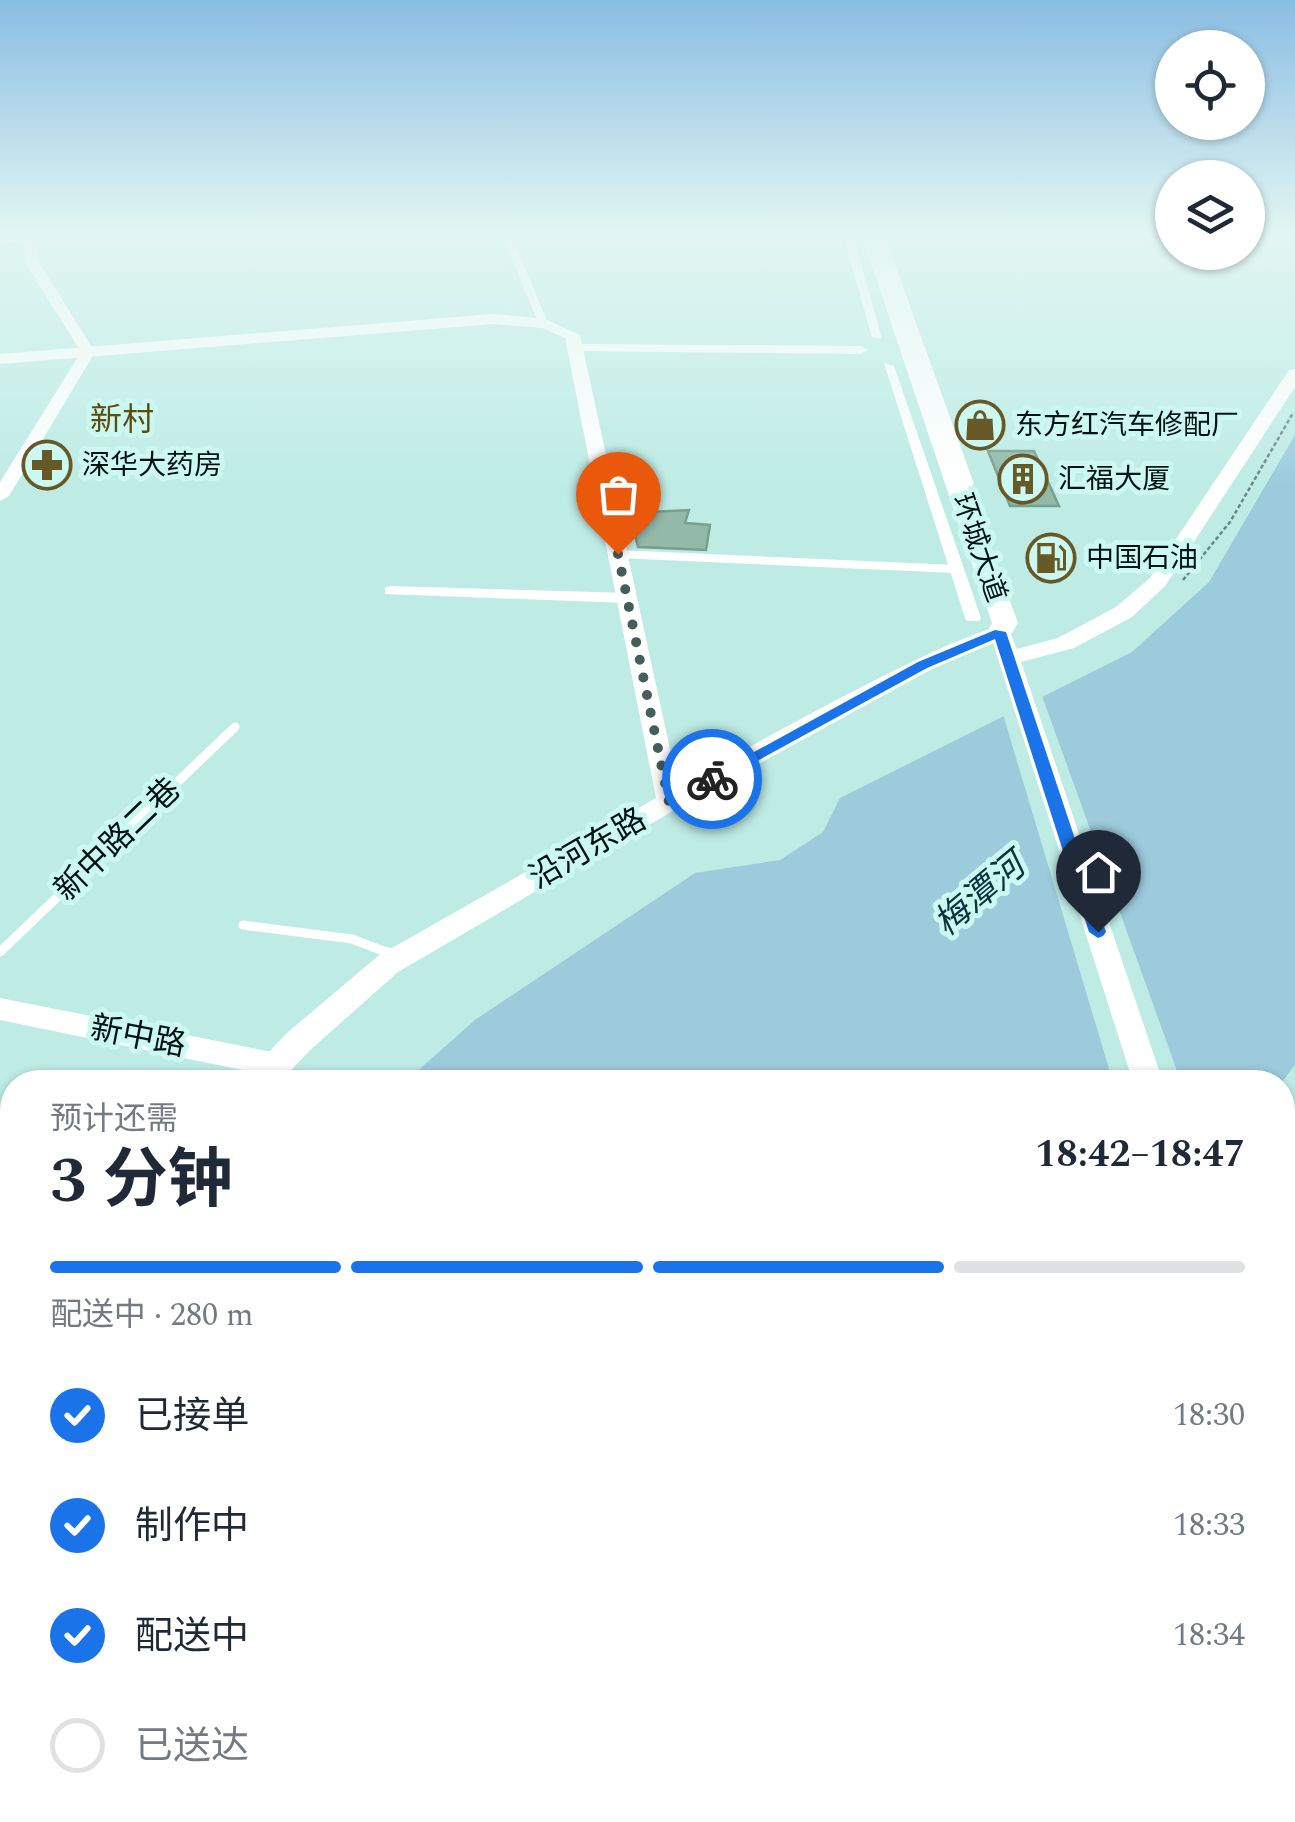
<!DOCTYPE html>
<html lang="zh">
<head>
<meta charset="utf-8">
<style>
  body { margin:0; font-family:Spectral,"Noto Sans SC",serif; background:#f6f6f7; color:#1f2937; height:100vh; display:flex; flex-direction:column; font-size:38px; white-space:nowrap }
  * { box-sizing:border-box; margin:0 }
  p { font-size:32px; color:#747a83 }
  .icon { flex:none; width:55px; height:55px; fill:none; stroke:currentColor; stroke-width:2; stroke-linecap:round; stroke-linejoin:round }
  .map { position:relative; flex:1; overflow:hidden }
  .drawer { position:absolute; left:0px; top:1070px; width:1295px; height:752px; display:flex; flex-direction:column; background:#fff; border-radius:40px 40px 0 0; box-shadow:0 2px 8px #0004 }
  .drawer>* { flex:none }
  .controls { position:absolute; left:1155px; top:30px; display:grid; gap:20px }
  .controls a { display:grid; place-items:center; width:110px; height:110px; border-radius:50%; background:#fff; box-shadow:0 2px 8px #0004; font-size:50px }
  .pin { position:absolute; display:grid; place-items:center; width:85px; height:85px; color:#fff; margin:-102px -42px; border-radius:50% 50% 50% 0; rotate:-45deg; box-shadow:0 0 10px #0007 }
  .pin .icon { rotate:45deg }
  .courier { position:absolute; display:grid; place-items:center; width:100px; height:100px; margin:-50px; border:8px solid #1a73e8; border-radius:50%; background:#fff; color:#222; box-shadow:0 2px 12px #0007 }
  .overview em { font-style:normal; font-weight:700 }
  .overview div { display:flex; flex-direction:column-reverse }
  .overview { display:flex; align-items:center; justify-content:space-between; height:170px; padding:0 50px }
  h1 { font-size:65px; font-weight:700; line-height:75px }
  .bar { display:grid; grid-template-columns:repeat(4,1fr); gap:15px 10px; align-content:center; height:120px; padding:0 50px }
  .bar i { height:12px; border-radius:8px; background:#e0e1e3 }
  .bar .on { background:#1a73e8 }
  .bar p { grid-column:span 4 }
  ol { padding:0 50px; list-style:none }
  li { display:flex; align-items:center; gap:30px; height:110px }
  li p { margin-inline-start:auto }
  li .icon { padding:10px; border-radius:50%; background:#1a73e8; color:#fff; stroke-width:4 }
  li:last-child { color:#747a83 }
  li i { width:55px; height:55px; border:5px solid #e0e1e3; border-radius:50% }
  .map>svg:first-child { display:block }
</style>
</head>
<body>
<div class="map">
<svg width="1295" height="1822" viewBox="0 0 1295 1822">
  <rect width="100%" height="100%" fill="#beece5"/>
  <g fill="#9dcbdc">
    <polygon points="1295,435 1295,1065 1282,1082 405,1082 475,1020 695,873 780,860 823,832 840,798 1132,652 1209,582"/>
    <polygon points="12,1522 12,1810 668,1810 657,1822 0,1822 0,1537"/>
  </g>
  <polygon fill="#beece5" points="1041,693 1181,1082 1113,1082 1002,711"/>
  <g fill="#93b9a9" stroke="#789e8e" stroke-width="2.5">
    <polygon points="988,451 1034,451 1059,506 1010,506"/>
    <polygon points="689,510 685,523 710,525 706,550 638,547 630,513"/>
  </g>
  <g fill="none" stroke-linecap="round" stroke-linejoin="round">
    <polyline stroke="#688883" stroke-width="2.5" stroke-dasharray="4 2.5" stroke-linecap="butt" points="1183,580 1230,522 1293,413"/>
    <polyline stroke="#fff" stroke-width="6" points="0,240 67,231"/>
    <polyline stroke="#fff" stroke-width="8" points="618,554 956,569"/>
    <g stroke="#fff" stroke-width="9">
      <polyline points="243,925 352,939 394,955"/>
      <polyline points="0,952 235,727"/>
    </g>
    <polyline stroke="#fff" stroke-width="11" points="389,953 394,955"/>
    <g fill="#fff" fill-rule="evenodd">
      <polygon points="500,231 510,231 549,326 539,324"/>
      <polygon points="842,231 852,231 882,339 872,337"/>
      <polygon points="873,231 883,231 974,484 972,487 960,484"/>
      <polygon points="884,363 894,366 981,618 979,621 967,621 965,618"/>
      <polygon points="390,586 627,593 635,598 627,603 385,594 385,588"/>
      <path d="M 1295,1135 C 1295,1151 1295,1169 1282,1176 L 1282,1144 Z"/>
      <polygon points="1282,1604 1293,1608 1295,1614 1295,1673 1282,1665"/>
      <polygon points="698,1810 737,1810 732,1822 693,1822"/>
    </g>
    <g fill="#fff" fill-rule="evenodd">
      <polygon points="22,231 34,231 40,264 95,352 9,496 0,501 0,482 81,352 26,264"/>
      <polygon points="574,344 861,346 868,350 861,354 569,351 567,348"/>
      <polygon points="0,998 277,1053 287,1056 291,1065 287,1074 277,1077 0,1020"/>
    </g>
    <g fill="#fff" fill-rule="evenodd">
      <path d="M 494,314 L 545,319 L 580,335 L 678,786 C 725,761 974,619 1008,627 L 1017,649 L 1058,638 L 1116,607 L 1150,578 L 1289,370 L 1295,369 L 1295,387 L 1165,586 L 1132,617 L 1074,648 L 1021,662 L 1163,1082 L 1133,1082 L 993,643 L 930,670 L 678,808 L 398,972 L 309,1051 L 280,1082 L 246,1082 L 250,1072 L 287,1033 L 378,956 L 656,798 L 565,338 L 542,328 L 494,324 L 0,364 L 0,354 Z"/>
      <polygon points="12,1348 12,1393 0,1398 0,1353"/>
      <polygon points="1282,1465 1295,1470 1295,1582 1282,1577"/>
    </g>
    <polygon fill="#fff" fill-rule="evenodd" points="860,231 876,231 1018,623 1009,638 991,638 987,632 992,623"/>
  </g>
  <linearGradient id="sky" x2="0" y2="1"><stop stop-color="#8abde3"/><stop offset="0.48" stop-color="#e2f6f3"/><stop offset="1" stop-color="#e2f6f3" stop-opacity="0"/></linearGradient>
  <rect width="1295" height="486" fill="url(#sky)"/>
  <polygon fill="#1a73e8" points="995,630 1006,632 1106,932 1103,936 1098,938 1089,932 995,639 927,668 717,783 705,779 918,662"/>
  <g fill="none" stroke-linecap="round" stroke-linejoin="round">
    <polyline stroke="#445f5b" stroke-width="10" stroke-dasharray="0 18" points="618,554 669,802 712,779"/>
  </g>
  <defs>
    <g id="shop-ring" transform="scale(2.5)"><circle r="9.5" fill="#cbf9f2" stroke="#675926" stroke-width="1.5"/><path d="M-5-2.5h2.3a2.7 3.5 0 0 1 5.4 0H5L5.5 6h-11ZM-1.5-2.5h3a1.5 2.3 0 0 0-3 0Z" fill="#675926"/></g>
    <g id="pharmacy-ring" transform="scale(2.5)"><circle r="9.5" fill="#cbf9f2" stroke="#675926" stroke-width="1.5"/><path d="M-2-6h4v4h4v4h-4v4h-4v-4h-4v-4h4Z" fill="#675926"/></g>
    <g id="building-ring" transform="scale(2.5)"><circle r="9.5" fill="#cbf9f2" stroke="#675926" stroke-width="1.5"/><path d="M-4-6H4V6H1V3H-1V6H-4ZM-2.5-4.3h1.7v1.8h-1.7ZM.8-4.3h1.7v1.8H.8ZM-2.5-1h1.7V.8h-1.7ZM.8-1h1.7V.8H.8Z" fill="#675926"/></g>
    <g id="fuel-ring" transform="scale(2.5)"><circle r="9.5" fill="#cbf9f2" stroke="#675926" stroke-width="1.5"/><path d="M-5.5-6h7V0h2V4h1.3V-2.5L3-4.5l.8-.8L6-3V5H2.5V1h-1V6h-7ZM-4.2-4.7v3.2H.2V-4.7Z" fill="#675926"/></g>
  </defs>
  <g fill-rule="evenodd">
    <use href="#shop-ring" x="980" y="425"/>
    <use href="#pharmacy-ring" x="47" y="465"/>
    <use href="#building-ring" x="1023" y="479"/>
    <use href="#fuel-ring" x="1051" y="558"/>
  </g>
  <g text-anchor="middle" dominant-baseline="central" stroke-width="10" stroke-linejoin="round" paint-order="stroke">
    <g font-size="28" fill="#031311" stroke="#cbf9f2" text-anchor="start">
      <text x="1015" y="425">东方红汽车修配厂</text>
      <text x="82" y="465">深华大药房</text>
      <text x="1058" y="479">汇福大厦</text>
      <text x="1086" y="558">中国石油</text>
    </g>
    <g font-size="28" fill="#031311" stroke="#cbf9f2">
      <text transform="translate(979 548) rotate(71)">环城大道</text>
    </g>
    <g font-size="32" fill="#5c4c0d" stroke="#cbf9f2">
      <text x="122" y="420">新村</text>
    </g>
    <g font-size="32" fill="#031311" stroke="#cbf9f2">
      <text transform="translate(118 840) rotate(-44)">新中路二巷</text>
      <text transform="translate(588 849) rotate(-30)">沿河东路</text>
      <text transform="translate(138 1037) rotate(11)">新中路</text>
    </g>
    <g font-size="35" font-style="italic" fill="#08333f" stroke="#cbf9f2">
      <text transform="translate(980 895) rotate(-40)">梅潭河</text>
    </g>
  </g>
</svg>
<div class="controls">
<a><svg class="icon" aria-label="locate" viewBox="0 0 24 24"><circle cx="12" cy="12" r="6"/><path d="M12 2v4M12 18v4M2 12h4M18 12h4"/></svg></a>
<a><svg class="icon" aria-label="layers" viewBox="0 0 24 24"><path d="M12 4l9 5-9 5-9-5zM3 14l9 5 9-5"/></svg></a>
</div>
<div class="pin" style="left:618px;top:554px;background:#ea580c"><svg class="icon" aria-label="bag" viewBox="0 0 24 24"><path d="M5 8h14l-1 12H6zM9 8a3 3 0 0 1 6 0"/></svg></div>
<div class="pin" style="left:1098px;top:932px;background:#1f2937"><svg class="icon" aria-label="home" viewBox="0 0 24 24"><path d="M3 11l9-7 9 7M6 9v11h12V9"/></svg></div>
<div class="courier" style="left:712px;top:779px"><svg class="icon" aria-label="bike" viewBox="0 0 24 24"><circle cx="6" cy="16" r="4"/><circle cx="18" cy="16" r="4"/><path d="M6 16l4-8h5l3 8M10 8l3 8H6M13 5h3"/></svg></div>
<section class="drawer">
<div class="overview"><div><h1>3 分钟</h1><p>预计还需</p></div><em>18:42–18:47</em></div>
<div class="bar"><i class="on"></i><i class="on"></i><i class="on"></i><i></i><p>配送中 · 280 m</p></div>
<ol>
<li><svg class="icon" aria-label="check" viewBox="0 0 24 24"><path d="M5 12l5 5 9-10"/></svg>已接单<p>18:30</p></li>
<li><svg class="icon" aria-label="check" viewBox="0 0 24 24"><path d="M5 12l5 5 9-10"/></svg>制作中<p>18:33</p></li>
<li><svg class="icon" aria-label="check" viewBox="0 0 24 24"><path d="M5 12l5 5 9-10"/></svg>配送中<p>18:34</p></li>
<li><i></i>已送达</li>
</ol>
</section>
</div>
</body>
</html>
